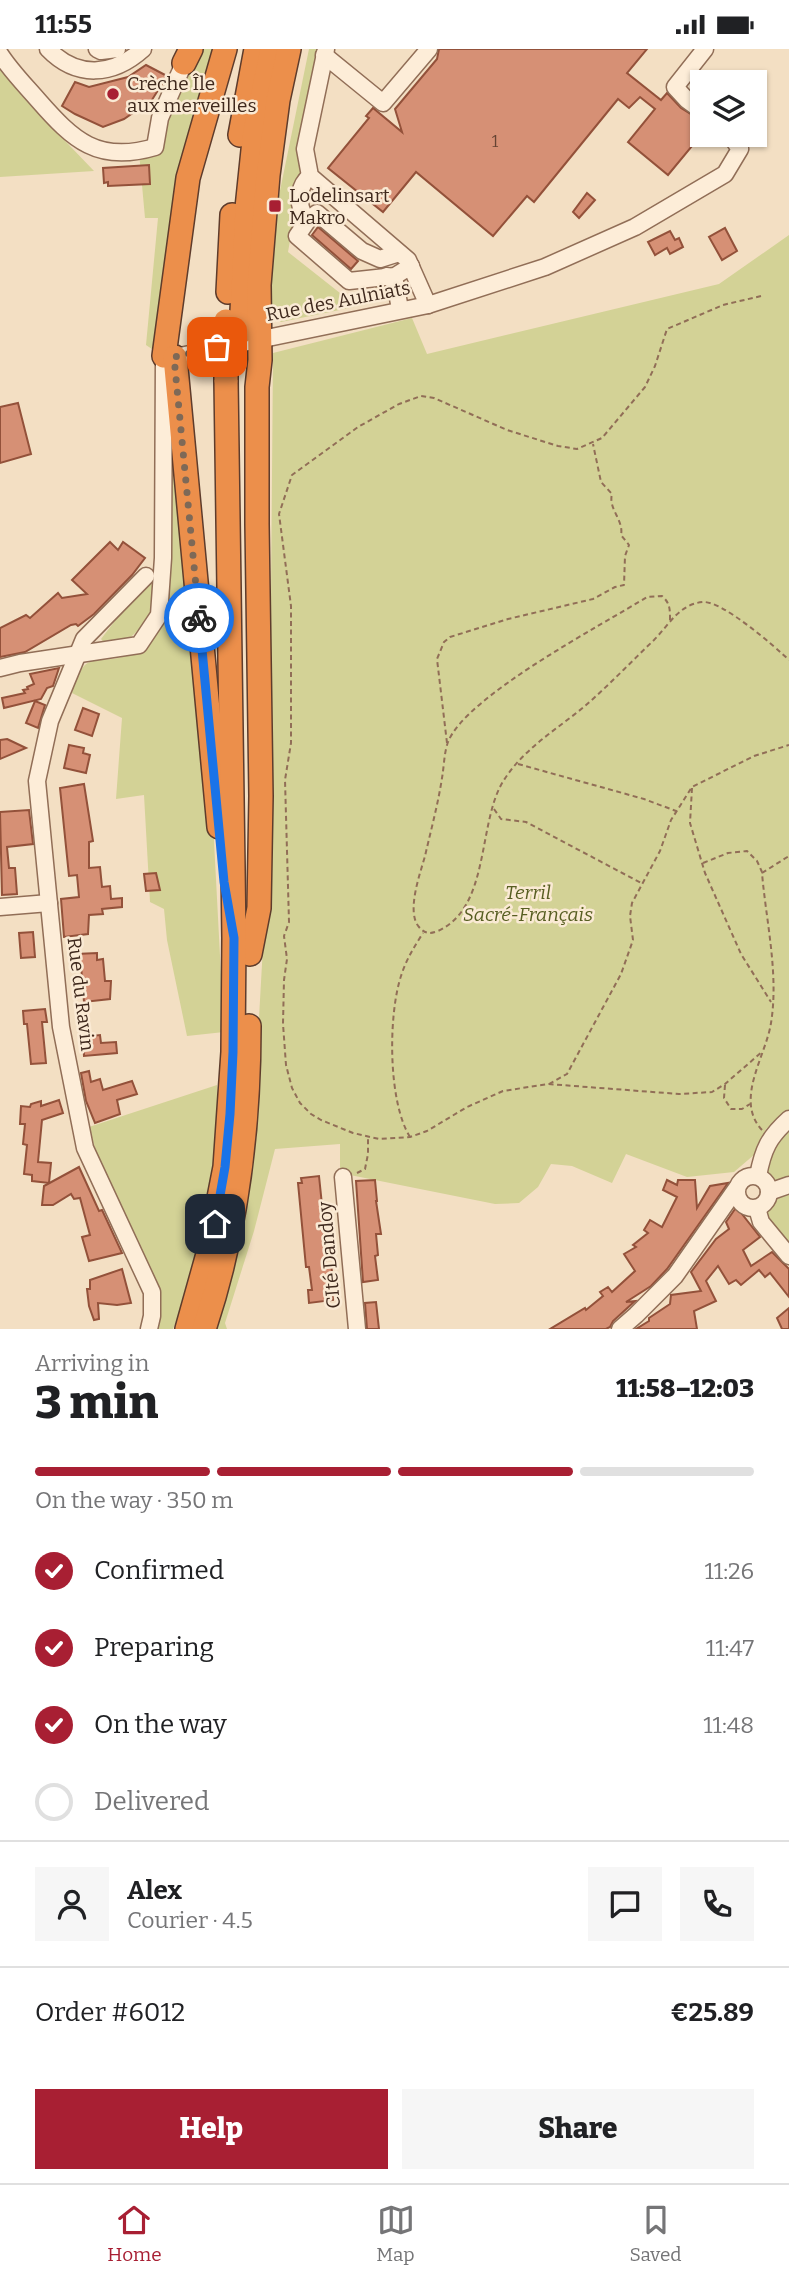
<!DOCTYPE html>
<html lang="en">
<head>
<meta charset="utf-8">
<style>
  body { margin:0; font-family:Bitter,serif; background:#f6f6f6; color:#202124; height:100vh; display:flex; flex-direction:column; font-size:26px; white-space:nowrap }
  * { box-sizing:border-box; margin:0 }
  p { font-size:23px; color:#757577 }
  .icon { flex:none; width:38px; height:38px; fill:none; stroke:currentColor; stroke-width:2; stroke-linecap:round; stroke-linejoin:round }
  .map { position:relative; height:1280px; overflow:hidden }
  .drawer { display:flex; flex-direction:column; background:#fff; flex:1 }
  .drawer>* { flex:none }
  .tools { position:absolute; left:690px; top:21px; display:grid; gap:14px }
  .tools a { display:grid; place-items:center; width:77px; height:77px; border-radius:0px; background:#fff; box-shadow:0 2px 5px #0004; font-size:35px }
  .pin { position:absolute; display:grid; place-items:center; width:60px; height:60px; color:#fff; margin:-30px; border-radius:14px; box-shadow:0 4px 10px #0006 }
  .courier { position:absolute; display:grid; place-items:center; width:70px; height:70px; margin:-35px; border:5px solid #1a73e8; border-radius:50%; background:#fff; color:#222; box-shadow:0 2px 9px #0007 }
  .head em { font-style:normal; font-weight:800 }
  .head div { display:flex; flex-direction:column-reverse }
  .head { display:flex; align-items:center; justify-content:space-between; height:119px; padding:0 35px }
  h1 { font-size:46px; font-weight:800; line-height:52px }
  .bar { display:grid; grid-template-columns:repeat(4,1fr); gap:10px 7px; align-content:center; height:84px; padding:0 35px }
  .bar i { height:9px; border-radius:5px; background:#e0e0e0 }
  .bar .selected { background:#a81f33 }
  .bar p { grid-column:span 4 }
  .line { display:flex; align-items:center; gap:18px; padding:0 35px; border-top:2px solid #e0e0e0 }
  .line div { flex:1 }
  .round { display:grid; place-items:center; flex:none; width:74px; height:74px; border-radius:0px; background:#f6f6f6 }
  ol { padding:0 35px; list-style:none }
  li { display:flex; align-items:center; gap:21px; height:77px }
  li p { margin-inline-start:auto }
  li .icon { padding:7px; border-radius:50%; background:#a81f33; color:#fff; stroke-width:4 }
  li:last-child { color:#757577 }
  li i { width:38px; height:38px; border:4px solid #e0e0e0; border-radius:50% }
  .button { display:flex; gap:14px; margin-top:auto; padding:14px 35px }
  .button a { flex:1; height:80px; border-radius:0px; background:#a81f33; color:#fff; font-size:28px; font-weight:800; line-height:80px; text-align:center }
  .button a+a { background:#f6f6f6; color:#202124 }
  .status { display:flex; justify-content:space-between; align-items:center; height:49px; padding:0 35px; background:#fff; direction:ltr }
  .status svg { height:19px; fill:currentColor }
  .tab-bar { display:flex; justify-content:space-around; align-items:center; height:98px; border-top:2px solid #e0e0e0; background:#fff; font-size:19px; color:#757577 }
  .tab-bar a { display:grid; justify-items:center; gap:4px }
  .tab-bar .selected { color:#a81f33 }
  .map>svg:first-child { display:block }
</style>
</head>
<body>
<div class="status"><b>11:55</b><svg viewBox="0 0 49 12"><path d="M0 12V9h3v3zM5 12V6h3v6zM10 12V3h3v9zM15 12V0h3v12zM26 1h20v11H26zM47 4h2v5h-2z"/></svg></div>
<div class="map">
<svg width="789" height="1280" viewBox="0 0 789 1280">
  <rect width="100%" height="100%" fill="#f3dfc3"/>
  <g fill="#d3d296">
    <polygon points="191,0 218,0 175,137 155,302 146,296 158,169 145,169 139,103 155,98"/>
    <polygon points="309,0 328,0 311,71 288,203 345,248 389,235 393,250 281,273 274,268 265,215"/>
    <polygon points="0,15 22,47 94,122 0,128"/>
    <polygon points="789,186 789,1062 766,1080 755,1105 734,1123 687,1128 626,1105 612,1134 572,1117 551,1115 538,1138 519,1154 495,1155 340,1124 340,1095 275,1100 254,1182 225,1274 227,1280 206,1280 257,1087 255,1041 269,789 273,304 412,269 427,305 719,235"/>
    <path d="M 171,371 L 212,754 L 224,983 L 187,987 L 167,891 L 164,860 L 150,853 L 144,746 L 116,750 L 122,669 L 72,644 C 85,596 97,619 131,605 C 140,601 149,590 157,583 Z"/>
    <path d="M 150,526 L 155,528 C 162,555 136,597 107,597 L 101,590 Z"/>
    <polygon points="217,1036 220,1093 196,1220 173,1280 149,1280 152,1267 109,1149 89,1078"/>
    <polygon points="789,1066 789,1202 761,1167 771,1141 756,1118"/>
  </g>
  <g fill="#d69075" stroke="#93513a" stroke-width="2">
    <polygon points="439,0 647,0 627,24 661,51 667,44 681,59 702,72 702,85 668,126 628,93 655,60 640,48 629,59 618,50 534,153 527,147 493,187 416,123 383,163 328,119 369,69 366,67 373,59 402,83 395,60 437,10"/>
    <polygon points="146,16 167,27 145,62 140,59 124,70 103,78 75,65 62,57 75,33 89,38 128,28"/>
    <polygon points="149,116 150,135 108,137 108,133 104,134 103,119"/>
    <polygon points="587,144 595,151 579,169 573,163"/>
    <polygon points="318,178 358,212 351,220 312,186"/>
    <polygon points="725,179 737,202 722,211 709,188"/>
    <polygon points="670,182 675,191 679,189 683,198 670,205 667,199 655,206 648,193"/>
    <polygon points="18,354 31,405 0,414 0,358"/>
    <polygon points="110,493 118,501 123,493 145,509 132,526 94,565 78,577 76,575 71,576 25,603 0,608 0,579 26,566 30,569 58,544 62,549 87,545 72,531"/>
    <polygon points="59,619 53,637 47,639 41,650 4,659 2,649 25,644 23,641 28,640 27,638 34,635 30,625"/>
    <polygon points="35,652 45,656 38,679 26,674"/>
    <polygon points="83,659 99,665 92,687 75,681"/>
    <polygon points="7,690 26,699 0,710 0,691"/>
    <polygon points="69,696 84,699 83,704 90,706 86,724 64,719"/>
    <polygon points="84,735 93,792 89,793 89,819 100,818 102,838 110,837 111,850 122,849 122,858 102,860 103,865 89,866 88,885 64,888 61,850 79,848 77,826 69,827 60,739"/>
    <polygon points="29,761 33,795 7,798 9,819 15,819 17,845 2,846 0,763"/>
    <polygon points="156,824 160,841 146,842 144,825"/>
    <polygon points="33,883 35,908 21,909 19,884"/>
    <polygon points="97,904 97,911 103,910 105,932 111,932 110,950 84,953 81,917 77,917 76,905"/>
    <polygon points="45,960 47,973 42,973 46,1014 31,1015 27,975 24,975 23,962"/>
    <polygon points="100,986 101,994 116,993 117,1004 84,1007 83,988"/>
    <polygon points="89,1022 91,1033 100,1030 103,1041 132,1032 137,1045 117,1051 120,1065 95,1074 86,1052 81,1024"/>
    <polygon points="59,1051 63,1064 42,1071 38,1113 51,1114 49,1134 32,1132 32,1126 24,1125 27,1096 23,1095 25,1075 20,1075 21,1057 30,1058 31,1055 41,1052 41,1057"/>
    <polygon points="79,1118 99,1162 102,1161 103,1163 122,1204 89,1212 82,1188 90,1186 80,1149 74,1150 71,1145 53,1156 42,1156 44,1137"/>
    <polygon points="319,1127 325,1185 323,1186 326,1216 331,1215 334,1238 332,1239 333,1251 309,1254 308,1241 312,1241 309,1218 306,1218 298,1134 302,1134 301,1129"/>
    <polygon points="375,1131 377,1152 376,1152 381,1185 376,1185 378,1206 375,1207 378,1231 363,1233 356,1132"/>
    <polygon points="667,1131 677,1136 678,1131 695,1131 697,1159 710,1137 728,1134 667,1220 651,1237 626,1253 635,1252 613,1272 610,1278 606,1280 550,1280 585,1259 586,1261 603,1247 600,1243 608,1238 612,1243 635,1222 624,1205 636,1198 633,1196 648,1184 644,1181 650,1171 662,1178 677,1148 663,1141"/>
    <polygon points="735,1160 738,1160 760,1188 743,1201 751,1217 772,1203 789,1220 789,1248 770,1224 765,1228 759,1221 741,1236 736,1231 729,1235 718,1217 706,1232 716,1252 694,1262 697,1280 636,1280 649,1272 649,1269 670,1255 671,1246 701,1242 691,1223 716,1190 729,1180 726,1173"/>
    <polygon points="122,1220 131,1254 117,1256 98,1254 99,1270 94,1271 89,1257 87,1240 90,1240 90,1231"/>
    <polygon points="376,1253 379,1280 367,1280 365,1254"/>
    <polygon points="789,1259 789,1280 782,1280 777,1269"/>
  </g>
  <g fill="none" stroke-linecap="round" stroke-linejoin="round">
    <g stroke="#916e57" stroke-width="19">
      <g id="minor">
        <path d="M 48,0 C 77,30 113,27 143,0"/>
        <polyline points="97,0 101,2 117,0"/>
        <polyline points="326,0 305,100 310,127 408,211 428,256"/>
        <path d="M 0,5 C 11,22 25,36 38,51 C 73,91 98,115 155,98 L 160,69 L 184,14"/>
        <polyline points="324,6 383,54 429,0"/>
        <polyline points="702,62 687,51 675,38 705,0"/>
        <path d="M 303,164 C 297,152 299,136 310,127"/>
        <polyline points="399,204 380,210 362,202 317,164 308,171 297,187 349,232 395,227 411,217"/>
        <polyline points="387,227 395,233 400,260"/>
        <polyline points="146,527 84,590 50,672 37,732 61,978 85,1099 152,1243 152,1267 149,1280"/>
        <polyline points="0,619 20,614 139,596 159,566 163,509 164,307 175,308 428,256 545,218 635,178 725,125 740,100 730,86"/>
        <polyline points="0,858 49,854"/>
        <circle cx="753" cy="1143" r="16"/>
        <path d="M 758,1127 C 763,1100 769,1088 789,1070"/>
        <polyline points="343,1128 357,1280"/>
        <polyline points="769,1143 789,1136"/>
        <polyline points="757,1159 761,1173 789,1207"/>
        <polyline points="620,1280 636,1266 675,1227 736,1140"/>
      </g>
    </g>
    <g stroke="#5e3c2c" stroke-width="26">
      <g id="highway">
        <polyline points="184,14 191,0"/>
        <polyline points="240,86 256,0"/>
        <polyline points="228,243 232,166"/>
        <polyline points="241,283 247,159 255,82 272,0"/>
        <polyline points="164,307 188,129 225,0"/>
        <polyline points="175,308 219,778"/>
        <polyline points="250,905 259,859 261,747 257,475 257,338 260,311 259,236 268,126 278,51 289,0"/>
        <polyline points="187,1280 208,1205 225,1118 233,1003 234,889 226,331"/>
        <path d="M 204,1280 C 237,1182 249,1080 249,977"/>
      </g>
    </g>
    <g stroke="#916e57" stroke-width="2" stroke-dasharray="5 3.5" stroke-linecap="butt">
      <polyline points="761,247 723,256 667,280 655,317 645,338 602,389 577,400 558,397 507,381 434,349 421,347 399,355 358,378 292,426 279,465 291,557 291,694 285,731 289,873 284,887 287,910 284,931 283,975 286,1016 292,1039 300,1054 311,1065 321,1071 353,1084 379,1090 410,1088 427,1082 467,1058 503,1042 548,1035 679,1045 712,1043 725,1035 763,1002"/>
      <path d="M 670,571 C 670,560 670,554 662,547 L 647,548 C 602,576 466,647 448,693 C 444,704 444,718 442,729 C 438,755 431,781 425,807 C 420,825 406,863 419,878 C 425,885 430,885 438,882 C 489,859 478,779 501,736 C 520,702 556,681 585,657 C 609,636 631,613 654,591 C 669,576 679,555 703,553 C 723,552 774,597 789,611"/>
      <path d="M 447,694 L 437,610 L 444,593 L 450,588 L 508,570 L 593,550 L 615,538 L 624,536 L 625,507 L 629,496 L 621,486 C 624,471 608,460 612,445 L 601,433 L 593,395"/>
      <polyline points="518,715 644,750 676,762"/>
      <polyline points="692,739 690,774 705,824 741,905 771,953"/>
      <polyline points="494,760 501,770 526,773 643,835"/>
      <polyline points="703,814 728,804 747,802 757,812 762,823"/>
      <polyline points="549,1035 567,1025 621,925 633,891 630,867 632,854 660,802 671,771 692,738 754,707 789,696"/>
      <polyline points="725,1036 724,1049 731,1060 742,1060 750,1055"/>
      <path d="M 762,1081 C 734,1051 766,1007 771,974 C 779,925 766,872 762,824 L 789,807"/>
      <path d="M 410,1088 C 388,1053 388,967 401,927 C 406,911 414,898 423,884"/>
      <polyline points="357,1124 365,1120 368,1105 368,1087"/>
    </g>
    <use href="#minor" stroke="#fdedd8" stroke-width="16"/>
    <use href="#highway" stroke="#ec8f4b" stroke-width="23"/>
    <g stroke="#5e3c2c" stroke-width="26" stroke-linecap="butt">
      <polyline id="highway-bridge" points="226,331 226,272"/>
    </g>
    <use href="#highway-bridge" stroke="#ec8f4b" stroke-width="23"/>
  </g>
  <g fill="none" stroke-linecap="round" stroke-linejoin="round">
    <polyline stroke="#7e6957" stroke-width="7" stroke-dasharray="0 12.6" points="199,569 174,308 217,298"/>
    <polyline stroke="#1a73e8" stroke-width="9" points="199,569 224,833 234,889 233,1003 230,1065 225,1118 215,1175"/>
  </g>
  <g fill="#a81f33" stroke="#faead4" stroke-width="2.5">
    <circle cx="113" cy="45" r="7"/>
    <rect x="268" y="150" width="14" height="14" rx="3.5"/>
  </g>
  <g text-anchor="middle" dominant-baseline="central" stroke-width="5" stroke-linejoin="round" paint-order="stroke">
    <g font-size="16" fill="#654333">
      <text x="495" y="92">1</text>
    </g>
    <g font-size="19" fill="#3f291d" stroke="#faead4" text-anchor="start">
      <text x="127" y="34">Crèche Île<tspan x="127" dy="22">aux merveilles</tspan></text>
      <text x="289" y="146">Lodelinsart<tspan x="289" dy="22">Makro</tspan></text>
    </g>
    <g font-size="19" fill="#3f291d" stroke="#faead4">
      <text transform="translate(338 252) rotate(-11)">Rue des Aulniats</text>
      <text transform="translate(81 945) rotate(83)">Rue du Ravin</text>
      <text transform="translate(329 1206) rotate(-95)">CIté Dandoy</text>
    </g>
    <g font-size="19" font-style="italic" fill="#575e21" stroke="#faead4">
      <text x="528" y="843">Terril<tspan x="528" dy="22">Sacré-Français</tspan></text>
    </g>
  </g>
</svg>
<div class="tools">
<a><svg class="icon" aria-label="layers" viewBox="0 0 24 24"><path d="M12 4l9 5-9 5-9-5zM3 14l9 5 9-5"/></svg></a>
</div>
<div class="pin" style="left:217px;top:298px;background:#ea580c"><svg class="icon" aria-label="bag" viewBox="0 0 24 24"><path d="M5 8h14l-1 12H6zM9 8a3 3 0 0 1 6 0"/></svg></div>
<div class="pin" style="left:215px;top:1175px;background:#1f2937"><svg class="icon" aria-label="home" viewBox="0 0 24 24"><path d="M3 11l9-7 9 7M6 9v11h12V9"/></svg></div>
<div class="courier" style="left:199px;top:569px"><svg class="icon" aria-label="bike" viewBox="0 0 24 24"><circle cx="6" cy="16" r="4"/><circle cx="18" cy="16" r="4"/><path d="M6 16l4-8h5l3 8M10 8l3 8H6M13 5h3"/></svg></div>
</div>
<section class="drawer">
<div class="head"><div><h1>3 min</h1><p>Arriving in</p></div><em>11:58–12:03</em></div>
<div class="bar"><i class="selected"></i><i class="selected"></i><i class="selected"></i><i></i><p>On the way · 350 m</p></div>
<ol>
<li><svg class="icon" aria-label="check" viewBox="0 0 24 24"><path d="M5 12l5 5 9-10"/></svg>Confirmed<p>11:26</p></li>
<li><svg class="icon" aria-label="check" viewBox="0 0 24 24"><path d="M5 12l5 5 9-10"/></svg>Preparing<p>11:47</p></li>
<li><svg class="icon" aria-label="check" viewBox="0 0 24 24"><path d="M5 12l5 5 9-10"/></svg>On the way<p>11:48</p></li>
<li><i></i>Delivered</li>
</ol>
<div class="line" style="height:126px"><a class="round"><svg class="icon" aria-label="person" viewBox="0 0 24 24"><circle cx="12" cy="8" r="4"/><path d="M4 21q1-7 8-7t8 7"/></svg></a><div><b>Alex</b><p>Courier · 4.5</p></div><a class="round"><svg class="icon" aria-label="chat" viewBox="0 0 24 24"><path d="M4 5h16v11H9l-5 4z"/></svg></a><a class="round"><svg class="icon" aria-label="phone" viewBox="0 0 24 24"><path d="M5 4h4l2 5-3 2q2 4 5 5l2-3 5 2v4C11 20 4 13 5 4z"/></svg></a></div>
<div class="line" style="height:91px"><div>Order #6012</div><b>€25.89</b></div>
<div class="button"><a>Help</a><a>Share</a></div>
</section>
<nav class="tab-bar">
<a class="selected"><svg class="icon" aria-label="home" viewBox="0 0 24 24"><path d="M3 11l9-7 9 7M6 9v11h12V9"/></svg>Home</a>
<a><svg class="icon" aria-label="map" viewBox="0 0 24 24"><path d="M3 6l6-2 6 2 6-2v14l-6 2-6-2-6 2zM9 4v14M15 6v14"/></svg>Map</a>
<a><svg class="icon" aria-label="saved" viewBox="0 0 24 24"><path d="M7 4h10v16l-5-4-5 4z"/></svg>Saved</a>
</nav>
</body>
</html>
